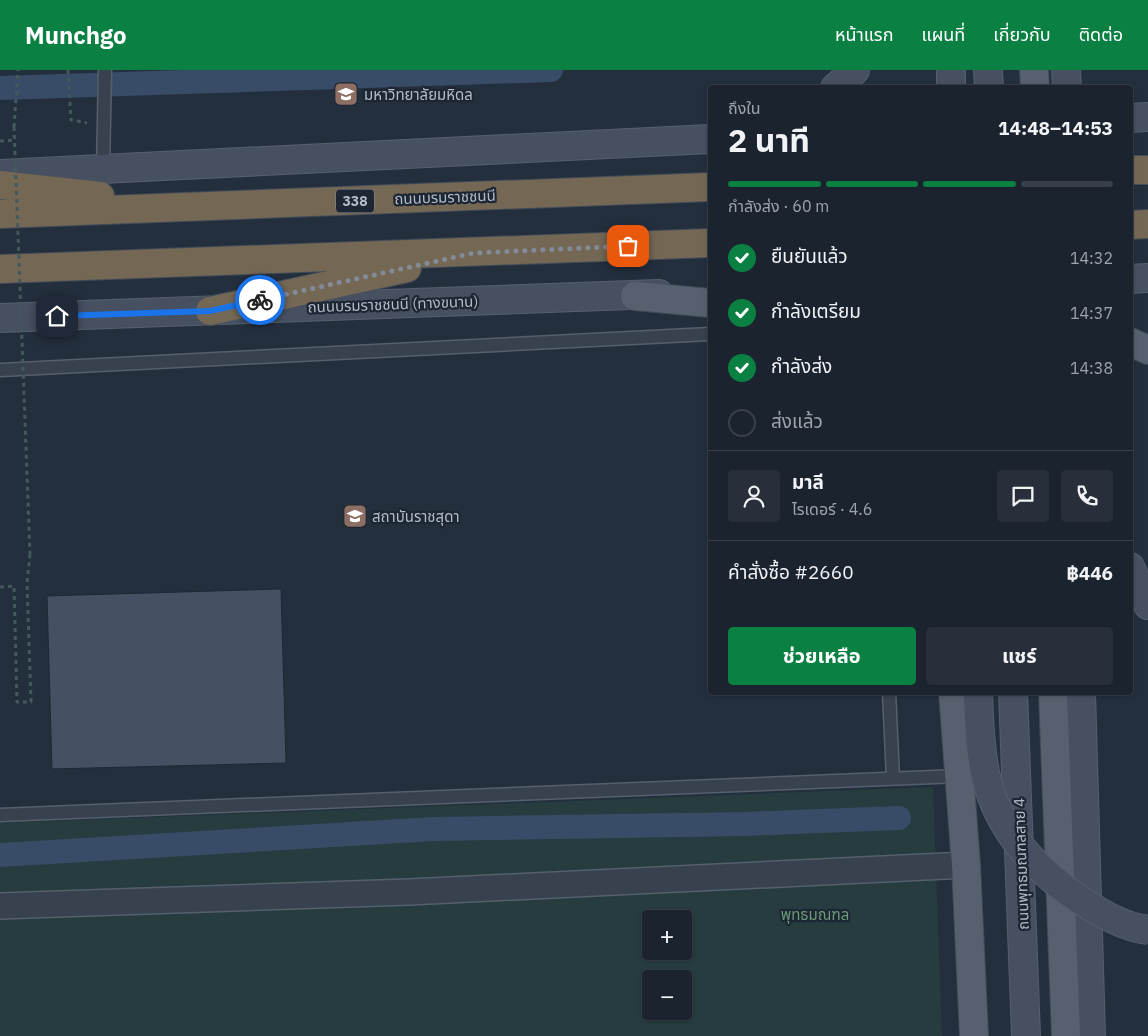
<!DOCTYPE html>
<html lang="th">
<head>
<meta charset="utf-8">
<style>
  body { margin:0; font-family:"IBM Plex Sans","Noto Sans Thai",sans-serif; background:#282f3a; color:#f1f3f6; height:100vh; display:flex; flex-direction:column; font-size:19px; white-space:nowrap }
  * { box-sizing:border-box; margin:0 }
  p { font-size:16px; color:#a0a4aa }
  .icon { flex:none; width:28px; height:28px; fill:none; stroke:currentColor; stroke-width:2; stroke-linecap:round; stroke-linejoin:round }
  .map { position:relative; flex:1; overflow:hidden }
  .side { position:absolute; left:708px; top:15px; width:425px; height:610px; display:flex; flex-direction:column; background:#1b232e; border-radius:5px; box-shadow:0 1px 4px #0004,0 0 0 1px #39404a }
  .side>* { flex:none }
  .buttons { position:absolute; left:642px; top:840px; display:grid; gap:10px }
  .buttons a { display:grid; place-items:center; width:50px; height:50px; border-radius:5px; background:#1b232e; box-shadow:0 1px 4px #0004,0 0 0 1px #39404a; font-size:25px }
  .pin { position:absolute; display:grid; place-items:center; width:42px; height:42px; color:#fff; margin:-21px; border-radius:10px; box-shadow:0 2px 8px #0006 }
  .courier { position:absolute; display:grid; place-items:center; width:50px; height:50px; margin:-25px; border:4px solid #1a73e8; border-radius:50%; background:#fff; color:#222; box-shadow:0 1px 6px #0007 }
  .headline em { font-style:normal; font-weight:700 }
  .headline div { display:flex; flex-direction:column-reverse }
  .headline { display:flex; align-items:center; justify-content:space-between; height:85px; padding:0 20px }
  h1 { font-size:32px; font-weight:700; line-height:38px }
  .bar { display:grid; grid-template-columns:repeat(4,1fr); gap:8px 5px; align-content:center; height:60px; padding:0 20px }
  .bar i { height:6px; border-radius:4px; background:#39404a }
  .bar .selected { background:#0b8043 }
  .bar p { grid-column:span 4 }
  .line { display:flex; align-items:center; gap:12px; padding:0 20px; border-top:1px solid #39404a }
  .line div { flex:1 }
  .round { display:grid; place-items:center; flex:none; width:52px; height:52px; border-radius:5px; background:#282f3a }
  ol { padding:0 20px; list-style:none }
  li { display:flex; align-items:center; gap:15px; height:55px }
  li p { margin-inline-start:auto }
  li .icon { padding:5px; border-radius:50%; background:#0b8043; color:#fff; stroke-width:4 }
  li:last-child { color:#a0a4aa }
  li i { width:28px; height:28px; border:2px solid #39404a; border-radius:50% }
  .cta { display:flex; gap:10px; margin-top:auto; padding:10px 20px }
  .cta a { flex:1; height:58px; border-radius:5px; background:#0b8043; color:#fff; font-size:20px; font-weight:700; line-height:58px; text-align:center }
  .cta a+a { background:#282f3a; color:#f1f3f6 }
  header { display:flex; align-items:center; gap:30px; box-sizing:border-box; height:70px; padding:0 25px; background:#0b8043; color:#fff }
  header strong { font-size:24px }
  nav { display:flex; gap:28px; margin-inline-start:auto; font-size:18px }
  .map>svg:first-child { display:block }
</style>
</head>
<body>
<header>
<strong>Munchgo</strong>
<nav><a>หน้าแรก</a><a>แผนที่</a><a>เกี่ยวกับ</a><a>ติดต่อ</a></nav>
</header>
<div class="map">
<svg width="1148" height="966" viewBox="0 0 1148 966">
  <rect width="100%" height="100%" fill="#242f3e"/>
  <path fill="#263c3f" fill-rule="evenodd" d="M 933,717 L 942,966 L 0,966 L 0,753 ZM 651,849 L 684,849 L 684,881 L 651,881 ZM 651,909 L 684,909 L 684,941 L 651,941 Z"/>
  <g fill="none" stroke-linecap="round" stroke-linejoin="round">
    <g stroke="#394c67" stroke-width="24">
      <polyline points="0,18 551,0"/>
      <polyline points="0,785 434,759 744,754 899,748"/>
    </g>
  </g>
  <polygon fill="#455162" stroke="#1f2835" points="281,519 286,693 52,699 47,526"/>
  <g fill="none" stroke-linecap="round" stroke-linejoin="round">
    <g stroke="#565f6c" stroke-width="15">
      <g id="lane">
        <polyline points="103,99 105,0"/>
        <polyline points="0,300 710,264"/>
        <polyline points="889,622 893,708"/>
        <polyline points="0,745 959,706"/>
      </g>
    </g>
    <g stroke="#565f6c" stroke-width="28">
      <polyline id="street" points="0,836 409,822 966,795"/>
    </g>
    <g stroke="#565f6c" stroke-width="30">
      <g id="secondary">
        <polyline points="951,0 951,18"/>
        <polyline points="988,0 989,18"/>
        <polyline points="1066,0 1067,18"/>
        <polyline points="835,18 855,0"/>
        <polyline points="1130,48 1148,47"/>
        <polyline points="0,104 710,69"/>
        <polyline points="1130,209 1148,208"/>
        <polyline points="0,248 659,224"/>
        <polyline points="1130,497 1148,535"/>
        <polyline points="1013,622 1026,966"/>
        <polyline points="1081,622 1091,966"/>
      </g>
    </g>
    <g stroke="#414a57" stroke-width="30">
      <g id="primary">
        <polyline points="1034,0 1035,18"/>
        <polyline points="635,226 710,233"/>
        <polyline points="1130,272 1148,280"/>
        <polyline points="953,622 966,795 974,966"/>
        <polyline points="1053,622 1066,966"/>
      </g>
    </g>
    <g stroke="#434c59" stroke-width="30">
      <g id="highway">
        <polyline points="1130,100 1148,100"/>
        <polyline points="0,115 100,126"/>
        <polyline points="0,144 710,117"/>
        <polyline points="1130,155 1148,154"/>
        <polyline points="0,199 710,173"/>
        <polyline points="210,241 407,198"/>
      </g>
    </g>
    <g stroke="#44595c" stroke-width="3" stroke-dasharray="4 4" stroke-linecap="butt">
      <polyline points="68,0 71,50 87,53"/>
      <polyline points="14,57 18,0"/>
      <polyline points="0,71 14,70"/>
      <polyline points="0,517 14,516 17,632 31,632 27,513 30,485"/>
    </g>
    <use href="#lane" stroke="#38414e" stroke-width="12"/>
    <use href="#street" stroke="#38414e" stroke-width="25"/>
    <use href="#secondary" stroke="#465061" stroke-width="28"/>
    <use href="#primary" stroke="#56606e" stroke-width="28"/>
    <use href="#highway" stroke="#746855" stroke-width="28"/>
    <g stroke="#565f6c" stroke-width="30" stroke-linecap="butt">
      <path id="secondary-bridge" d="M 978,622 C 979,650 980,680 986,707 C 998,760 1037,802 1082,831 C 1102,844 1124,857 1148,860"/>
    </g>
    <polyline stroke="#44595c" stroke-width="3" stroke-dasharray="4 4" stroke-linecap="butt" points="14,57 30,485"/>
    <use href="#secondary-bridge" stroke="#465061" stroke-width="28"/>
  </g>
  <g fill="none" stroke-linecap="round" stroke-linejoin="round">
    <polyline stroke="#828b98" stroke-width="5" stroke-dasharray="0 9" points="260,230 474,183 628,176"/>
    <polyline stroke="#1a73e8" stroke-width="6" points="57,246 210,241 260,230"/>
  </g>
  <defs>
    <g id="university-square" transform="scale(1.25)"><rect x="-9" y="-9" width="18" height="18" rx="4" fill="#8d6e63" stroke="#1d2633"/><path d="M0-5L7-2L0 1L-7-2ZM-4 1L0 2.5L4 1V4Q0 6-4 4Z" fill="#fff"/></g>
  </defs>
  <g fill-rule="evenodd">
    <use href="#university-square" x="346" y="24"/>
    <use href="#university-square" x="355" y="446"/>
  </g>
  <g text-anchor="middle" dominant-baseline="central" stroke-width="4.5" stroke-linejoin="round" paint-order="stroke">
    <rect fill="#1d2633" stroke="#878f9c" stroke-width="1" x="336" y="119.5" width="38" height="23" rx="4"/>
    <g font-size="14" font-weight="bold" fill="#b4bcc9">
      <text x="355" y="131">338</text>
    </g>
    <g font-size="15" fill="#b4bcc9" stroke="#1d2633" text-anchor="start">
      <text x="364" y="24">มหาวิทยาลัยมหิดล</text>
      <text x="372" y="446">สถาบันราชสุดา</text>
    </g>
    <g font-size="15" fill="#b4bcc9" stroke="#1d2633">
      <text transform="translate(445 127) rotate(-2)">ถนนบรมราชชนนี</text>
      <text transform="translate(393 234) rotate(-2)">ถนนบรมราชชนนี (ทางขนาน)</text>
      <text transform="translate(1021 794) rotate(-92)">ถนนพุทธมณฑลสาย 4</text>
    </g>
    <g font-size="15" fill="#6b9a76" stroke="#1d2633">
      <text x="815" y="844">พุทธมณฑล</text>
    </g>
  </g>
</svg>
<div class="buttons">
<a>+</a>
<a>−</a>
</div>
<div class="pin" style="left:628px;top:176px;background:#ea580c"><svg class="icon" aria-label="bag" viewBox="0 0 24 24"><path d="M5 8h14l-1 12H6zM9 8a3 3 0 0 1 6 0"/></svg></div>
<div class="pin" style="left:57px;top:246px;background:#1f2937"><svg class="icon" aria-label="home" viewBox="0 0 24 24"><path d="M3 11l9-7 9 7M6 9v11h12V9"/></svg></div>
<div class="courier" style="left:260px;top:230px"><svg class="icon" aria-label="bike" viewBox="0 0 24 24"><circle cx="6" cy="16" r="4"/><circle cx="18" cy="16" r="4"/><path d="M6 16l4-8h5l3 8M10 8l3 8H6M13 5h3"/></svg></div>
<section class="side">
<div class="headline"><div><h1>2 นาที</h1><p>ถึงใน</p></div><em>14:48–14:53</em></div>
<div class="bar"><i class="selected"></i><i class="selected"></i><i class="selected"></i><i></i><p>กำลังส่ง · 60 m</p></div>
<ol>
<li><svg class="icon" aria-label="check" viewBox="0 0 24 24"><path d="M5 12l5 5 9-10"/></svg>ยืนยันแล้ว<p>14:32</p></li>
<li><svg class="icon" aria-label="check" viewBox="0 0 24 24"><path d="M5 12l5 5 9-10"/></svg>กำลังเตรียม<p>14:37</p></li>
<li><svg class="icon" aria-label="check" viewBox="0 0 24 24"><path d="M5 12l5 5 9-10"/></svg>กำลังส่ง<p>14:38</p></li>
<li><i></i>ส่งแล้ว</li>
</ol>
<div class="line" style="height:90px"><a class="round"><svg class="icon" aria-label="person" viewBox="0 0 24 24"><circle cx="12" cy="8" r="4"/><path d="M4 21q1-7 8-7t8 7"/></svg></a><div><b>มาลี</b><p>ไรเดอร์ · 4.6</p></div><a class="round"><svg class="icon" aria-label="chat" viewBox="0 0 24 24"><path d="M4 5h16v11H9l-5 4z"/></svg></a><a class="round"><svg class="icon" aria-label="phone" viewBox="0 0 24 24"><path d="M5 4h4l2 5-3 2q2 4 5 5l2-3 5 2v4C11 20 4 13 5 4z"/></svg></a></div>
<div class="line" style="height:65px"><div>คำสั่งซื้อ #2660</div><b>฿446</b></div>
<div class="cta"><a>ช่วยเหลือ</a><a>แชร์</a></div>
</section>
</div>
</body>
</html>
